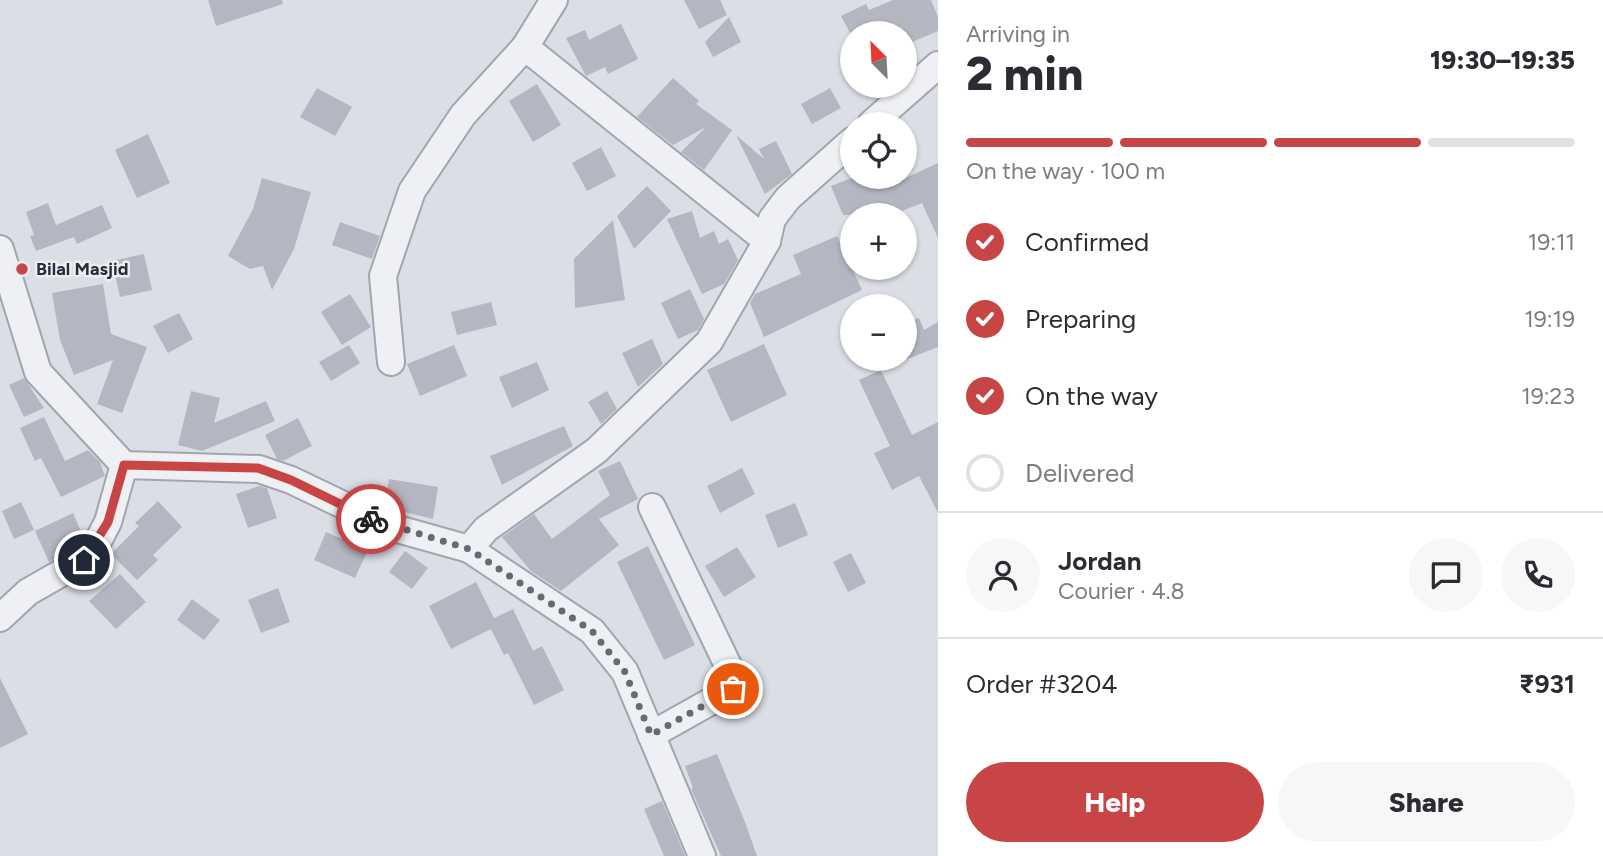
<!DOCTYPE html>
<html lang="en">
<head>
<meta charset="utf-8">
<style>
  body { margin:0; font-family:Figtree,sans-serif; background:#f7f7f7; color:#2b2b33; height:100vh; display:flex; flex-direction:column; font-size:26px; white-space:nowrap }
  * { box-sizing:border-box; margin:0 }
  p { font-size:23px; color:#7c7c81 }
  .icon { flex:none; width:38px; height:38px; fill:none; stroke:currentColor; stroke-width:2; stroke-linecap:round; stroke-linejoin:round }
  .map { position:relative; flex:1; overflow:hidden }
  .details { display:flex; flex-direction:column; background:#fff; width:665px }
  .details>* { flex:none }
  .needle { width:46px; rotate:336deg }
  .buttons { position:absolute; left:840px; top:21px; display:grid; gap:14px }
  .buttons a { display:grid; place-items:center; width:77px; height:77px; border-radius:50%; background:#fff; box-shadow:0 2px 5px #0004; font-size:35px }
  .pin { position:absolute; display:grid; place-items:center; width:60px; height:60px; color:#fff; margin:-30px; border:4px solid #fff; border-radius:50%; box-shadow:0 2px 7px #0007 }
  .courier { position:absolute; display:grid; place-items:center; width:70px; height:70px; margin:-35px; border:5px solid #c74545; border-radius:50%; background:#fff; color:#222; box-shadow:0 2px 9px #0007 }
  .summary em { font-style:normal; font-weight:800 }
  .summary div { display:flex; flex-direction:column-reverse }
  .summary { display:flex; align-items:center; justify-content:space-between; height:119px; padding:0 28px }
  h1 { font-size:46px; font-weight:800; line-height:52px }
  .bar { display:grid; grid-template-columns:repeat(4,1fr); gap:10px 7px; align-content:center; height:84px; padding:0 28px }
  .bar i { height:9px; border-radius:5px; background:#e1e1e2 }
  .bar .selected { background:#c74545 }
  .bar p { grid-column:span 4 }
  .line { display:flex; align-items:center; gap:18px; padding:0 28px; border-top:2px solid #e1e1e2 }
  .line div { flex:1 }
  .round { display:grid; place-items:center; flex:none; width:74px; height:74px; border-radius:37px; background:#f7f7f7 }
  ol { padding:0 28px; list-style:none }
  li { display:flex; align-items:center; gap:21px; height:77px }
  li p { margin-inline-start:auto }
  li .icon { padding:7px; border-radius:50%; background:#c74545; color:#fff; stroke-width:4 }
  li:last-child { color:#7c7c81 }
  li i { width:38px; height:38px; border:4px solid #e1e1e2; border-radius:50% }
  .button { display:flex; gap:14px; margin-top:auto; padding:14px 28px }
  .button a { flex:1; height:80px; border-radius:42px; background:#c74545; color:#fff; font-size:28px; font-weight:800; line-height:80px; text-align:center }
  .button a+a { background:#f7f7f7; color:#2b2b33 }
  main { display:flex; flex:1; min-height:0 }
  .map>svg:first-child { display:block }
</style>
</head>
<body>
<main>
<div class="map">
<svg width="938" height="856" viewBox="0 0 938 856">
  <rect width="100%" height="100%" fill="#dcdee6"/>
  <g fill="#b4b7c2">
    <polygon points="208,0 282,0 283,4 216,26"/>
    <polygon points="684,0 720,0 727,15 699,29"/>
    <polygon points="893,0 931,0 938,17 938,31 905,45 905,33 850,33 841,16 866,4 869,10"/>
    <polygon points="729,17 741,42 713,57 705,42"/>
    <polygon points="621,24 638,59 608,74 605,67 586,76 566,38 585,30 589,40"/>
    <polygon points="673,78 699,101 696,104 732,130 704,170 681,152 706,127 673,145 637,117"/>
    <polygon points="537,84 561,125 533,142 509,101"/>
    <polygon points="317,88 352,107 335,136 300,117"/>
    <polygon points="830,88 841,108 812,124 801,104"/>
    <polygon points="148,134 170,183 137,198 115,150"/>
    <polygon points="736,135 764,159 759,149 776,141 792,174 765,194"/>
    <polygon points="601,147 616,176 587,191 572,163"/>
    <polygon points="938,163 938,238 922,203 892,215 843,215 831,186 854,177 877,177 882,189"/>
    <polygon points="262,178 311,192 294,249 272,290 263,266 250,269 228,256 253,209"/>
    <polygon points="647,186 671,211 634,249 617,216"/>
    <polygon points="48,203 56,225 102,205 112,228 77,244 74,237 36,251 30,236 34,235 26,212"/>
    <polygon points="692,211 700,238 714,231 719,244 728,239 738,260 724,284 702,294 667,219"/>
    <polygon points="613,220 625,300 575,308 574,259"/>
    <polygon points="340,222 380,236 372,259 332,245"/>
    <polygon points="837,236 862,290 764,337 750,303 755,294 801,274 793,255"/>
    <polygon points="144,254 152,290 120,297 112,261"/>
    <polygon points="103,284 111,334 147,347 122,413 97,404 113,360 74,375 60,340 52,293"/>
    <polygon points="690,289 704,319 698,330 678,339 661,303"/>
    <polygon points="350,294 371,327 342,345 321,312"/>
    <polygon points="491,302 497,325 457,335 451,312"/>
    <polygon points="179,313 193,339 168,353 153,326"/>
    <polygon points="919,318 924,330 938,322 938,347 905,360 905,323"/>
    <polygon points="652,339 663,364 638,387 622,353"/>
    <polygon points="764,344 787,395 731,422 707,370"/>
    <polygon points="349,345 360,363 331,381 319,362"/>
    <polygon points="454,345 467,376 420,396 407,364"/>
    <polygon points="537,362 549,390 512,408 499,377"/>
    <polygon points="881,370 912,435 938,422 938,513 919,476 892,490 874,453 890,446 859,380"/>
    <polygon points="24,378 44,408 24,417 9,385"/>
    <polygon points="191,391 220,398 214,423 266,401 275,421 202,451 178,445"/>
    <polygon points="607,391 617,409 601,424 588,402"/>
    <polygon points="44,417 65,461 88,450 100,462 105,476 61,497 41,458 35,461 20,428"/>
    <polygon points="298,418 312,446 283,461 277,459 265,435"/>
    <polygon points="564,426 573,446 502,485 490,456"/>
    <polygon points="620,461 638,499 599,519 619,545 561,591 531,571 502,537 534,514 552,539 610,495 598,471"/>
    <polygon points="742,468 755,494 720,513 707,486"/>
    <polygon points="389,479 438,487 433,519 384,507"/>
    <polygon points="259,486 267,488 277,518 248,528 236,494"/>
    <polygon points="158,501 182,527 153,555 158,560 137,580 111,554 139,526 135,523"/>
    <polygon points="21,502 34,530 14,539 2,511"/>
    <polygon points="795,503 808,535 778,548 765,515"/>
    <polygon points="73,513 83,536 74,548 49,562 35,531"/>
    <polygon points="326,532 368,550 355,578 314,560"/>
    <polygon points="648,546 695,645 664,660 617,562"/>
    <polygon points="737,547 756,577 724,597 705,566"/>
    <polygon points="405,551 428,568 412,589 389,572"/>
    <polygon points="851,553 866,583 848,592 833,562"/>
    <polygon points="120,574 146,602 116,629 89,601"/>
    <polygon points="476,582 494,618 513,609 533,651 542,646 564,690 534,705 508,653 504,655 491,629 451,649 429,606"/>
    <polygon points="278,588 290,622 261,633 248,600"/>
    <polygon points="192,599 220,620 204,640 177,620"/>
    <polygon points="0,678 28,734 0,748"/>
    <polygon points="717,754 745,822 757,856 721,856 691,789 693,788 685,766"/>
    <polygon points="662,801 685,856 664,856 644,809"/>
  </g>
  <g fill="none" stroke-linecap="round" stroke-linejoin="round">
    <g stroke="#a2a5af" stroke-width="30">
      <g id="minor">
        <polyline points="525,47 767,241"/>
        <polyline points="871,124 938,65"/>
        <polyline points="0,249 38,372 124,465 259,469 291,480 387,526 469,549"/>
        <polyline points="391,362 383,276 412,191 463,115 525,47 554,0"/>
        <polyline points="0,618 28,592 84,560 96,545 108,522 124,465"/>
        <polyline points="651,735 733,689 733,676 652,507"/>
        <polyline points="702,856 625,672 592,631 469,549 486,529 596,451 709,342 767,241 772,219 788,198 852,141"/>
      </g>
    </g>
    <use href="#minor" stroke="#eff0f4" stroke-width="26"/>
  </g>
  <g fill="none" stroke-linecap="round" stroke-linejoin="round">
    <polyline stroke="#666a77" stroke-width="7" stroke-dasharray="0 12.6" points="371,519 469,549 592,631 625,672 651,735 733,689"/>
    <polyline stroke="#c74545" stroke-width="9" points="84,560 108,522 124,465 258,468 291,480 371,519"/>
  </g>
  <circle fill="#c74545" stroke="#ebedf3" stroke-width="2.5" cx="22" cy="269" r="7"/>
  <g text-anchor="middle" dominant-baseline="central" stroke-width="5" stroke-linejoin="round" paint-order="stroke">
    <g font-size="18" font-weight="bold" fill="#272b3b" stroke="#ebedf3" text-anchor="start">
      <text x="36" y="269">Bilal Masjid</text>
    </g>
  </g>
</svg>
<div class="buttons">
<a><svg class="needle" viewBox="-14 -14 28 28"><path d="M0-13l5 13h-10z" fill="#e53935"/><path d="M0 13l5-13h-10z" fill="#7c7c81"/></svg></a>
<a><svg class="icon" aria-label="locate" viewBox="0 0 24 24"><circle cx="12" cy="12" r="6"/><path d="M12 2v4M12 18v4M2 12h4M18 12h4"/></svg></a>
<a>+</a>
<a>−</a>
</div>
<div class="pin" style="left:733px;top:689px;background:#ea580c"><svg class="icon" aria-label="bag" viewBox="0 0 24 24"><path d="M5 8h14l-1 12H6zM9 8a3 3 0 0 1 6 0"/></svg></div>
<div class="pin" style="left:84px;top:560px;background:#1f2937"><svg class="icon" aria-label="home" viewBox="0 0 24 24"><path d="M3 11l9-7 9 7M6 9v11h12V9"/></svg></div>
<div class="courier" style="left:371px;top:519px"><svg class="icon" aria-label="bike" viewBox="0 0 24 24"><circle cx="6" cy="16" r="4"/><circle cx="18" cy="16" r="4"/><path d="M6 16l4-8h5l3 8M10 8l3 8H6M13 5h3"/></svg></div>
</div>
<section class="details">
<div class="summary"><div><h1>2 min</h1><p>Arriving in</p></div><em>19:30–19:35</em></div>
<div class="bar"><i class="selected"></i><i class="selected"></i><i class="selected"></i><i></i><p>On the way · 100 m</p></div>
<ol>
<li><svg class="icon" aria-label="check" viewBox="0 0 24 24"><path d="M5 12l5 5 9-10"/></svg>Confirmed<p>19:11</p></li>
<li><svg class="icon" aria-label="check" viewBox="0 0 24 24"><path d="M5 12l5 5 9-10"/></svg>Preparing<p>19:19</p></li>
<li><svg class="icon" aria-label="check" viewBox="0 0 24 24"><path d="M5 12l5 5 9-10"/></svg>On the way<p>19:23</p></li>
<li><i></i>Delivered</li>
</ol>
<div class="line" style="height:126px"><a class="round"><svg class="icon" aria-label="person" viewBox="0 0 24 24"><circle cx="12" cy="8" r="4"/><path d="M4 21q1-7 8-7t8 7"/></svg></a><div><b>Jordan</b><p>Courier · 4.8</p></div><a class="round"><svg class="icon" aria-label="chat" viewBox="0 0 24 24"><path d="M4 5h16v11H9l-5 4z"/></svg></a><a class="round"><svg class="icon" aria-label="phone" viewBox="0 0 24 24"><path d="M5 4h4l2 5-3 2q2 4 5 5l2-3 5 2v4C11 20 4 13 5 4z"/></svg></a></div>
<div class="line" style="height:91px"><div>Order #3204</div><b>₹931</b></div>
<div class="button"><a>Help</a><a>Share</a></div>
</section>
</main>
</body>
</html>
